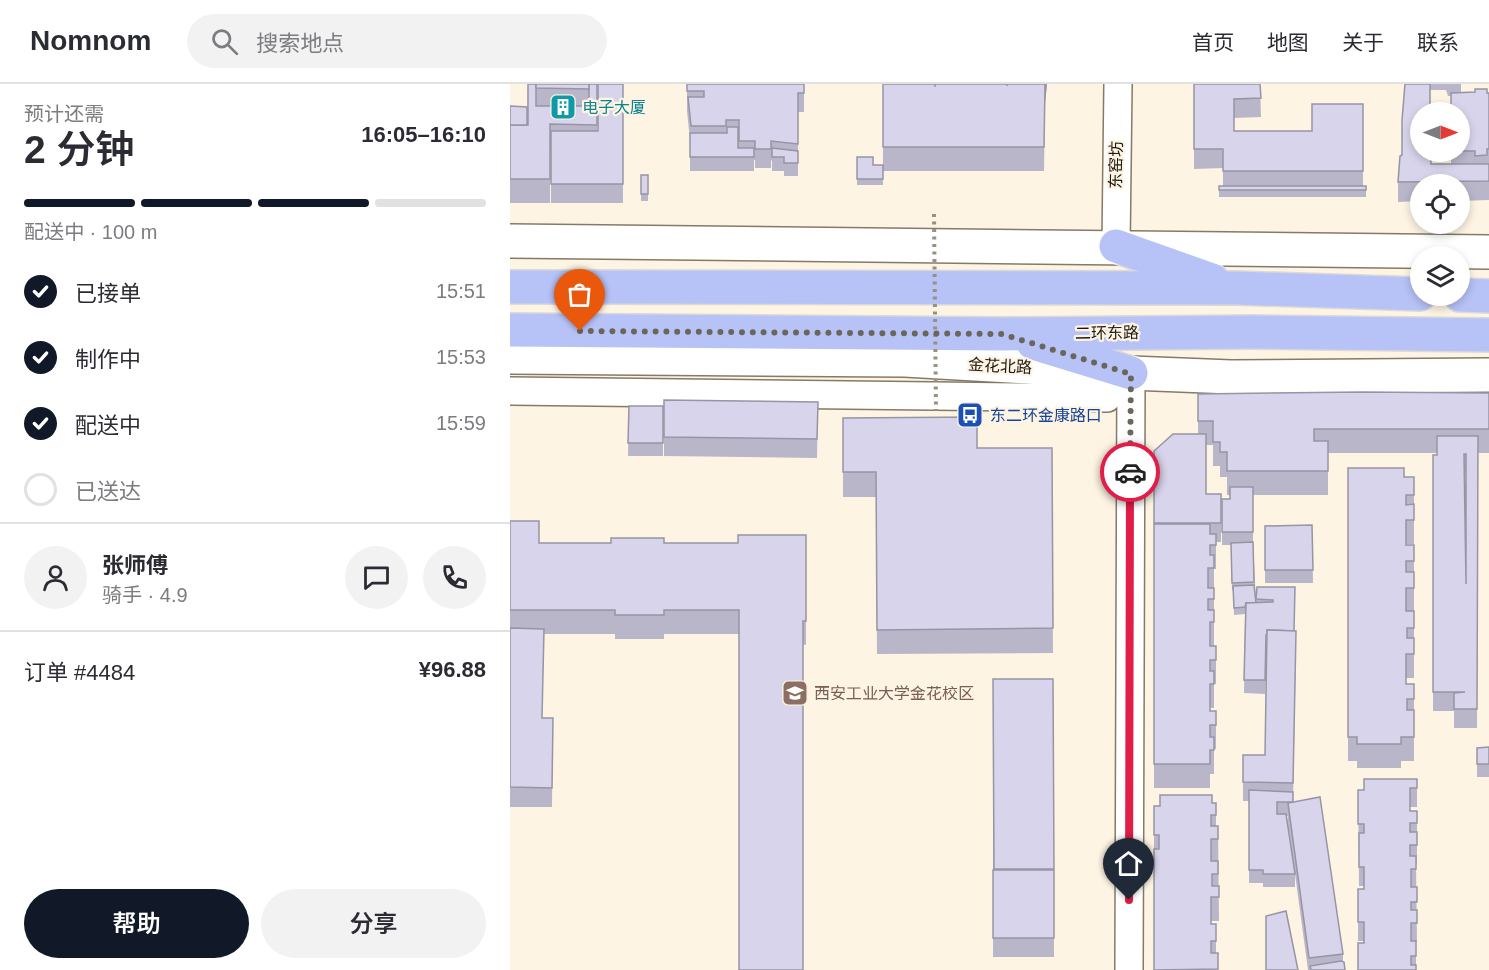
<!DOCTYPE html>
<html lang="zh">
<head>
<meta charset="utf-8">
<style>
  body { margin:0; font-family:Helvetica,"Noto Sans SC",sans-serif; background:#f2f2f3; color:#2b2b33; height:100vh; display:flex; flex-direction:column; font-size:22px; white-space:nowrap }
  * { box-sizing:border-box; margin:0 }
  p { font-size:20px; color:#7c7c81 }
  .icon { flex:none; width:33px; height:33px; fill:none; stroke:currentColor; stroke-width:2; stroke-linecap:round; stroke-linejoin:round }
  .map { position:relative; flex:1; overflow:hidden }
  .panel { display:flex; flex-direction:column; background:#fff; width:510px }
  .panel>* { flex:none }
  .needle { width:39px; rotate:90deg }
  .fabs { position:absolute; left:900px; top:18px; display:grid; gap:12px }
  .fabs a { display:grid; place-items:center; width:60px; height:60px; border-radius:50%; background:#fff; box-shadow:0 3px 9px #0003; font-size:30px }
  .pin { position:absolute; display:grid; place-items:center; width:51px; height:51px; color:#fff; margin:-62px -26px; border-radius:50% 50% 50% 0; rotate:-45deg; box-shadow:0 0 6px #0007 }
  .pin .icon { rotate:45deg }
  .courier { position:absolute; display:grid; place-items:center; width:60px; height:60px; margin:-30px; border:4px solid #e11d48; border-radius:50%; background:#fff; color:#222; box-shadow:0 2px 8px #0007 }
  .head em { font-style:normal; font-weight:600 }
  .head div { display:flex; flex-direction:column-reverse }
  .head { display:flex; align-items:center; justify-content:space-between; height:102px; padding:0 24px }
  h1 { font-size:39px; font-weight:600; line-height:45px }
  .bar { display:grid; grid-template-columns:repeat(4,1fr); gap:9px 6px; align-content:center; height:72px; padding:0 24px }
  .bar i { height:8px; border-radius:4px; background:#e1e1e2 }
  .bar .on { background:#111827 }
  .bar p { grid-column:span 4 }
  .line { display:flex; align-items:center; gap:15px; padding:0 24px; border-top:2px solid #e1e1e2 }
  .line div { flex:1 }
  .round { display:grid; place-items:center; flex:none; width:63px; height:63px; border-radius:32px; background:#f2f2f3 }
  ol { padding:0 24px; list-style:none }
  li { display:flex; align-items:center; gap:18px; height:66px }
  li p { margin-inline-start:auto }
  li .icon { padding:6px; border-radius:50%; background:#111827; color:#fff; stroke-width:4 }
  li:last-child { color:#7c7c81 }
  li i { width:33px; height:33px; border:3px solid #e1e1e2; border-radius:50% }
  .action { display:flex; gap:12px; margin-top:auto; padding:12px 24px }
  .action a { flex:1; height:69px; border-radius:36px; background:#111827; color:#fff; font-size:24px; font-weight:600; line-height:69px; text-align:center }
  .action a+a { background:#f2f2f3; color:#2b2b33 }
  header { display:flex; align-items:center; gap:36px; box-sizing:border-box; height:84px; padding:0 30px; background:#fff; border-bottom:2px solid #e1e1e2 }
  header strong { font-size:28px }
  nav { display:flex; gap:33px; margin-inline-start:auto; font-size:21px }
  .search { width:420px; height:54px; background:#f2f2f3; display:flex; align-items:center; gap:15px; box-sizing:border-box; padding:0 21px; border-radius:33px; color:#7c7c81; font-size:22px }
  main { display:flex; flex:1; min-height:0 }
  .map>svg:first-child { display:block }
</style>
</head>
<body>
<header>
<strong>Nomnom</strong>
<div class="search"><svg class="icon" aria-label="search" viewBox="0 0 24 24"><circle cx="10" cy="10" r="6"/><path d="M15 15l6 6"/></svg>搜索地点</div>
<nav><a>首页</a><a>地图</a><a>关于</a><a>联系</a></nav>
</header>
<main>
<section class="panel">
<div class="head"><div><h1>2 分钟</h1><p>预计还需</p></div><em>16:05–16:10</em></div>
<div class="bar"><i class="on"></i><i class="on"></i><i class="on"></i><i></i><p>配送中 · 100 m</p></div>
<ol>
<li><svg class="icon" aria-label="check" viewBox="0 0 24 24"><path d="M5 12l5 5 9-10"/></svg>已接单<p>15:51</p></li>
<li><svg class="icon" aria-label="check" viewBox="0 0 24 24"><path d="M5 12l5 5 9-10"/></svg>制作中<p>15:53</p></li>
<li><svg class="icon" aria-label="check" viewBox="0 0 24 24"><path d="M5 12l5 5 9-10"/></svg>配送中<p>15:59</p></li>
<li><i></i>已送达</li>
</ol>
<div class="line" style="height:108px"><a class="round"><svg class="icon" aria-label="person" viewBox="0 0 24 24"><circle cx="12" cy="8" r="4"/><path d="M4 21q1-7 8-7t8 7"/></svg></a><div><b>张师傅</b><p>骑手 · 4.9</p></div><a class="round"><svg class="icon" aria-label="chat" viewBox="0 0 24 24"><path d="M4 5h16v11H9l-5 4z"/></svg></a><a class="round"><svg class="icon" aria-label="phone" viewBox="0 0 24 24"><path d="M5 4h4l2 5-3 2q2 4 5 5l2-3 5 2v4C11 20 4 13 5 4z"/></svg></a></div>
<div class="line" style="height:78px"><div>订单 #4484</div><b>¥96.88</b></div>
<div class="action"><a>帮助</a><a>分享</a></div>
</section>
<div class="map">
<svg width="979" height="886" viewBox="0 0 979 886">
  <rect width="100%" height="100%" fill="#fdf4e3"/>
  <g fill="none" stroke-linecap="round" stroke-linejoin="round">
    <g stroke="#847a67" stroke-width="30">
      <g id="minor">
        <polyline points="606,162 608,0"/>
        <polyline points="0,307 597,314 621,289"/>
        <polyline points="619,886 621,289"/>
      </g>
    </g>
    <g stroke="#847a67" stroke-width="36">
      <g id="secondary">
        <polyline points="0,157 979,168"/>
        <polyline points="0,273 395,276 621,289 721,293 979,291"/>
      </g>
    </g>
    <g stroke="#dbdad9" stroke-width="36">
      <g id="trunk">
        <polyline points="606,162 702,196"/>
        <polyline points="0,203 726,204 910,210"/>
        <polyline points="950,211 979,212"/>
        <polyline points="0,246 492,250 742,248 979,251"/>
        <polyline points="523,259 621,289"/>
      </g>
    </g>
    <use href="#minor" stroke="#fff" stroke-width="27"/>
    <use href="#secondary" stroke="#fff" stroke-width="33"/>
    <use href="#trunk" stroke="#b7c2f7" stroke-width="33"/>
    <polyline stroke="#979083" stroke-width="4" stroke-dasharray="3 4.5" stroke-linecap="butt" points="424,130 426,327"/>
  </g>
  <g fill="#bab6ca" fill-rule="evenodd">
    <polygon points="18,0 87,0 87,47 113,0 113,119 41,119 41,65 40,65 40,119 0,119 0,22 17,41"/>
    <polygon points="177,0 294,0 294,28 288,28 288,92 274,92 274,87 262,87 262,77 261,76 261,84 245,84 245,76 244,76 244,87 180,87 180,56 177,27"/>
    <polygon points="373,0 537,0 535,19 534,87 373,87 373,101 347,101 347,73 363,81 373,81"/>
    <polygon points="684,0 750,0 751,33 724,34 724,47 802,47 853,20 853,102 856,102 856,113 709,113 709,102 713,102 713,84 684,85"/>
    <path d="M 895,0 L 951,0 L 951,8 L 979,9 L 979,116 L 950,117 L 950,100 L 910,100 L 910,117 L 888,118 L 888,98 L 892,71 ZM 920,6 L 936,6 L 938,12 L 941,12 L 941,28 L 950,28 L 950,68 L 941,68 L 941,80 L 921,80 Z"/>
    <rect x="131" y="91" width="7" height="26"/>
    <path d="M 979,309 L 979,369 L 968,369 L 967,644 L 944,644 L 944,627 L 923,627 L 923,371 L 927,371 L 927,369 L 818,369 L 818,411 L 743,411 L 743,458 L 746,519 L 747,503 L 785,503 L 784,547 L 786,566 L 783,718 L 833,870 L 833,878 L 835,886 L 798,886 L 778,738 L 778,732 L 777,732 L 785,790 L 785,803 L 753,803 L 753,799 L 739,799 L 739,717 L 733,717 L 733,671 L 755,671 L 757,565 L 755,610 L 734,609 L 735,530 L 724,531 L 723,506 L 722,506 L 721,461 L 712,461 L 712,415 L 720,415 L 720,411 L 717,411 L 717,393 L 710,393 L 710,382 L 703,382 L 703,361 L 696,361 L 696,410 L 711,410 L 711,458 L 706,458 L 706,485 L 704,485 L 704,562 L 706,562 L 706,600 L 704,600 L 704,624 L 700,624 L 700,627 L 706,627 L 706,665 L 704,665 L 704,690 L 700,690 L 700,704 L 644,704 L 644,367 L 688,350 L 688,310 ZM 955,389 L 956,389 L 956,500 Z"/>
    <polygon points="154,316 308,318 307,374 154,372"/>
    <polygon points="119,322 153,322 153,372 118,372"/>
    <polygon points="333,334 467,364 542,364 543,569 367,570 366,413 333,413"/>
    <polygon points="838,384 894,393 904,393 904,460 896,460 896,461 904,461 904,594 896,594 896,600 904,600 904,677 891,677 891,684 847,684 847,677 838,677"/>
    <polygon points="0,437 29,459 228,459 296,451 296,561 229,550 154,550 154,555 105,555 105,550 34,550 32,634 43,634 42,723 0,723"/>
    <polygon points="802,441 803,499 755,499 755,442"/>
    <polygon points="483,595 543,595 544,873 483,873"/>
    <polygon points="979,663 979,693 967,693 967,664"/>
    <polygon points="907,695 907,723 900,723 900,727 907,727 907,780 906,780 907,858 906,858 906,886 854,859 854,857 848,857 848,805 854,805 854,802 849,802 848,706 854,706"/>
    <polygon points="706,719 706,742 708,742 709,837 701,837 701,840 706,840 706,869 708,869 708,886 644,886 644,722"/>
  </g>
  <polygon fill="#9794a4" points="535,0 537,0 535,19"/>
  <g fill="#d8d4eb" stroke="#9794a4" stroke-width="1.5" fill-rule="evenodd">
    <polygon points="18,0 26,0 26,22 79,22 79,0 87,0 87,41 40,40 40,95 0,95 0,41 18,41"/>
    <polygon points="26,0 79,0 79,5 26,4"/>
    <polygon points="88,0 113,0 113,100 41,100 41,47 88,47"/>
    <polygon points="177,0 294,0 294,9 288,9 288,60 261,57 261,65 245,65 245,57 229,57 229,36 216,36 216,42 181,42 178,13 194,13 194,7 177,7"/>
    <polygon points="373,0 425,0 425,3 425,0 497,0 497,2 497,0 535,0 534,63 373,63"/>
    <polygon points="684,0 750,0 751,14 724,15 724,47 802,47 802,20 853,20 853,87 713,87 713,65 684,65"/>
    <polygon points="895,0 920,0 920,28 910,28 910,68 921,68 921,80 979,80 979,97 888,98 890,72 892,71 892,36"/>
    <polygon points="965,5 977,5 977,9 979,9 979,65 977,65 977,71 965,72 965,67 950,67 950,28 946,28 946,24 941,24 941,9 965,8"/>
    <rect x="922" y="21" width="11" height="7"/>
    <polygon points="0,22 17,23 17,41 0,41"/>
    <polygon points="217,43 228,43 228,64 244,64 244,73 180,73 180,49 217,49"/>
    <polygon points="262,64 288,67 288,79 274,79 274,73 262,73"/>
    <polygon points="347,73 363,73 363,81 373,81 373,95 347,95"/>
    <rect x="131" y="91" width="7" height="19"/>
    <rect x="709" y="102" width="147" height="4"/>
    <polygon points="852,308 979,309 979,345 804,345 804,357 818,357 818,387 717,387 717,368 710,368 710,358 703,358 703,337 688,337 688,310"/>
    <polygon points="154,316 308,318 307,355 154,353"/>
    <polygon points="119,322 153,322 153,359 118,359"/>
    <polygon points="467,333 467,364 542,364 543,544 367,546 366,388 333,388 333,334"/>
    <polygon points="663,350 696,350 696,410 711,410 711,439 644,439 644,367"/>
    <path d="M 927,352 L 968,352 L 967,625 L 944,625 L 944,609 L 955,608 L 923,608 L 923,371 L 927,371 ZM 954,370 L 956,370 L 956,500 Z"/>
    <polygon points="838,384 894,384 894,393 904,393 904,411 896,411 896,421 904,420 904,436 896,436 896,461 904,461 904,477 896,477 896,488 904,488 904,504 896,504 896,527 904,527 904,544 897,544 897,554 904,554 904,570 896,570 896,600 904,600 904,615 897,615 897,626 904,626 904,653 891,653 891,660 847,660 847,653 838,653"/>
    <polygon points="720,403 743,403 743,448 712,448 712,415 720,415"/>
    <polygon points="0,437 29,437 29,459 101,459 101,454 154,454 154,459 228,459 228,451 296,451 296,537 293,537 293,886 229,886 229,526 154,526 154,531 105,531 105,526 0,526"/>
    <polygon points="644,440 700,440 700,450 706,450 706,461 700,461 700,471 704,471 704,484 698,484 698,504 704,504 704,515 698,515 698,526 704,526 704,538 700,538 700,562 706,562 706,576 700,576 700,587 704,587 704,600 700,600 700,627 706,627 706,641 700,641 700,653 704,653 704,666 700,666 700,680 644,680"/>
    <polygon points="802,441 803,486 755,486 755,442"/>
    <polygon points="743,458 744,498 722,499 721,459"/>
    <polygon points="744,501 746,519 736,519 735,523 724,524 723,502"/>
    <polygon points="747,503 785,503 784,547 757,546 757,551 756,551 755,596 734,596 736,519 763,518 763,516 746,515"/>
    <polygon points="0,544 34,545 32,634 43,634 42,704 0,703"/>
    <polygon points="757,546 786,547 783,699 733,698 733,671 755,671"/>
    <polygon points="483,595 543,595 544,785 484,785"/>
    <polygon points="979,663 979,680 967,680 967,664"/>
    <polygon points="854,695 907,695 907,704 900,704 900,727 907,727 907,739 900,739 900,748 907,748 907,761 900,761 900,772 906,772 906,785 901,785 901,803 907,803 907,818 901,818 901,826 907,826 907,839 901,839 901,857 906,857 906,872 901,872 901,881 906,881 906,886 848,886 848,859 854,859 854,838 848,838 848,805 854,805 854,783 849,783 849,749 854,749 854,740 848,740 848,706 854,706"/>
    <polygon points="739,706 783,708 783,718 767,718 767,730 776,730 785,790 753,790 753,786 739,786"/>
    <polygon points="650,711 702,711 702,719 706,719 706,731 701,731 701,742 708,742 708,755 701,755 701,777 708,777 708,790 702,790 702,802 709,802 709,813 701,813 701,840 706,840 706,857 701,857 701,869 708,869 708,885 644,886 644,765 649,765 649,751 644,751 644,722 650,722"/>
    <polygon points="810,713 833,870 799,874 778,719"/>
    <rect x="483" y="786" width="61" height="68"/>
    <polygon points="776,827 788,886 756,886 756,832"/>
    <polygon points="831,877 834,878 835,886 801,886 800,882"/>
  </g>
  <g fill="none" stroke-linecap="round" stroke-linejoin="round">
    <polyline stroke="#6b665a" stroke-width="6" stroke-dasharray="0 10.8" points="70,247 492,250 621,290 620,388"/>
    <polyline stroke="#e11d48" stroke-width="8" points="619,816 620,388"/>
  </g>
  <defs>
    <g id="building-square" transform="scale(1.35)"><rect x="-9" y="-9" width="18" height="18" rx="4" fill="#0f9aa8" stroke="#fdf4e3"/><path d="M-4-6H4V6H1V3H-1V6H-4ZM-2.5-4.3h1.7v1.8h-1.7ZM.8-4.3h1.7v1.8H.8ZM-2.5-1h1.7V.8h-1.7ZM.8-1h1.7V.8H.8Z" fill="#fff"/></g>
    <g id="bus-square" transform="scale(1.35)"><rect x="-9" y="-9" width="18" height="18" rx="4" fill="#1a4fb4" stroke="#fdf4e3"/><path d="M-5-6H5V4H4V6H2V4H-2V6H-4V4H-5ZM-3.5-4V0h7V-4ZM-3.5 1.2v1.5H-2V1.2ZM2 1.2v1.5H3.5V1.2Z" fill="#fff"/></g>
    <g id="university-square" transform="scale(1.35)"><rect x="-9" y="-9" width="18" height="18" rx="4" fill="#8d6e63" stroke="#fdf4e3"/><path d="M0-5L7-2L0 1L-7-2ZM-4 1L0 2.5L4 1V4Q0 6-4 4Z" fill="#fff"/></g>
  </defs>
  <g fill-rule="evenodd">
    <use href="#building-square" x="53" y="23"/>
    <use href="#bus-square" x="460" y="331"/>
    <use href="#university-square" x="285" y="609"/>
  </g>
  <g text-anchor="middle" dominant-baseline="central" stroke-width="4.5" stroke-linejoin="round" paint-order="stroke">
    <g font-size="16" fill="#0d838f" stroke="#fdf4e3" text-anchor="start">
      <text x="72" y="23">电子大厦</text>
    </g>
    <g font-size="16" fill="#1d1911" stroke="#fdf4e3">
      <text transform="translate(606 81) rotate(-89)">东窑坊</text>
      <text transform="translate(597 249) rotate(-1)">二环东路</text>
      <text transform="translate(490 282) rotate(3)">金花北路</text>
    </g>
    <g font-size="16" fill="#164399" stroke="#fdf4e3" text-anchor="start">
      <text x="480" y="331">东二环金康路口</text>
    </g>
    <g font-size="16" fill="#785e54" stroke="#fdf4e3" text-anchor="start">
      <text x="304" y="609">西安工业大学金花校区</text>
    </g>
  </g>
</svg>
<div class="fabs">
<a><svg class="needle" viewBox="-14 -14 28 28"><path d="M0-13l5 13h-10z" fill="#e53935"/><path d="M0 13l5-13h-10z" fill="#7c7c81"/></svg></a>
<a><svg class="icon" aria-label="locate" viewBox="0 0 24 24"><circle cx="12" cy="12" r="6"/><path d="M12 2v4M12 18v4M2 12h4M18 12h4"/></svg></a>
<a><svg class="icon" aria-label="layers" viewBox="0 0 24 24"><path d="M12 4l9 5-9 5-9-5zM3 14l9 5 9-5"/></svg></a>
</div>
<div class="pin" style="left:70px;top:247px;background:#ea580c"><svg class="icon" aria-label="bag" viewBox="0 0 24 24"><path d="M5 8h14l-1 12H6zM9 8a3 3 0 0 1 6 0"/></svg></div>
<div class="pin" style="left:619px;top:816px;background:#1f2937"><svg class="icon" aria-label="home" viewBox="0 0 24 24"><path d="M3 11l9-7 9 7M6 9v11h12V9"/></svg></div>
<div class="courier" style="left:620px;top:388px"><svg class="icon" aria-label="car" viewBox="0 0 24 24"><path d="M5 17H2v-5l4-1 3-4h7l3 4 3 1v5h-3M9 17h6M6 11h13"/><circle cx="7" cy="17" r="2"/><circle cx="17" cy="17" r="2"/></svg></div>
</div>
</main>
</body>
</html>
